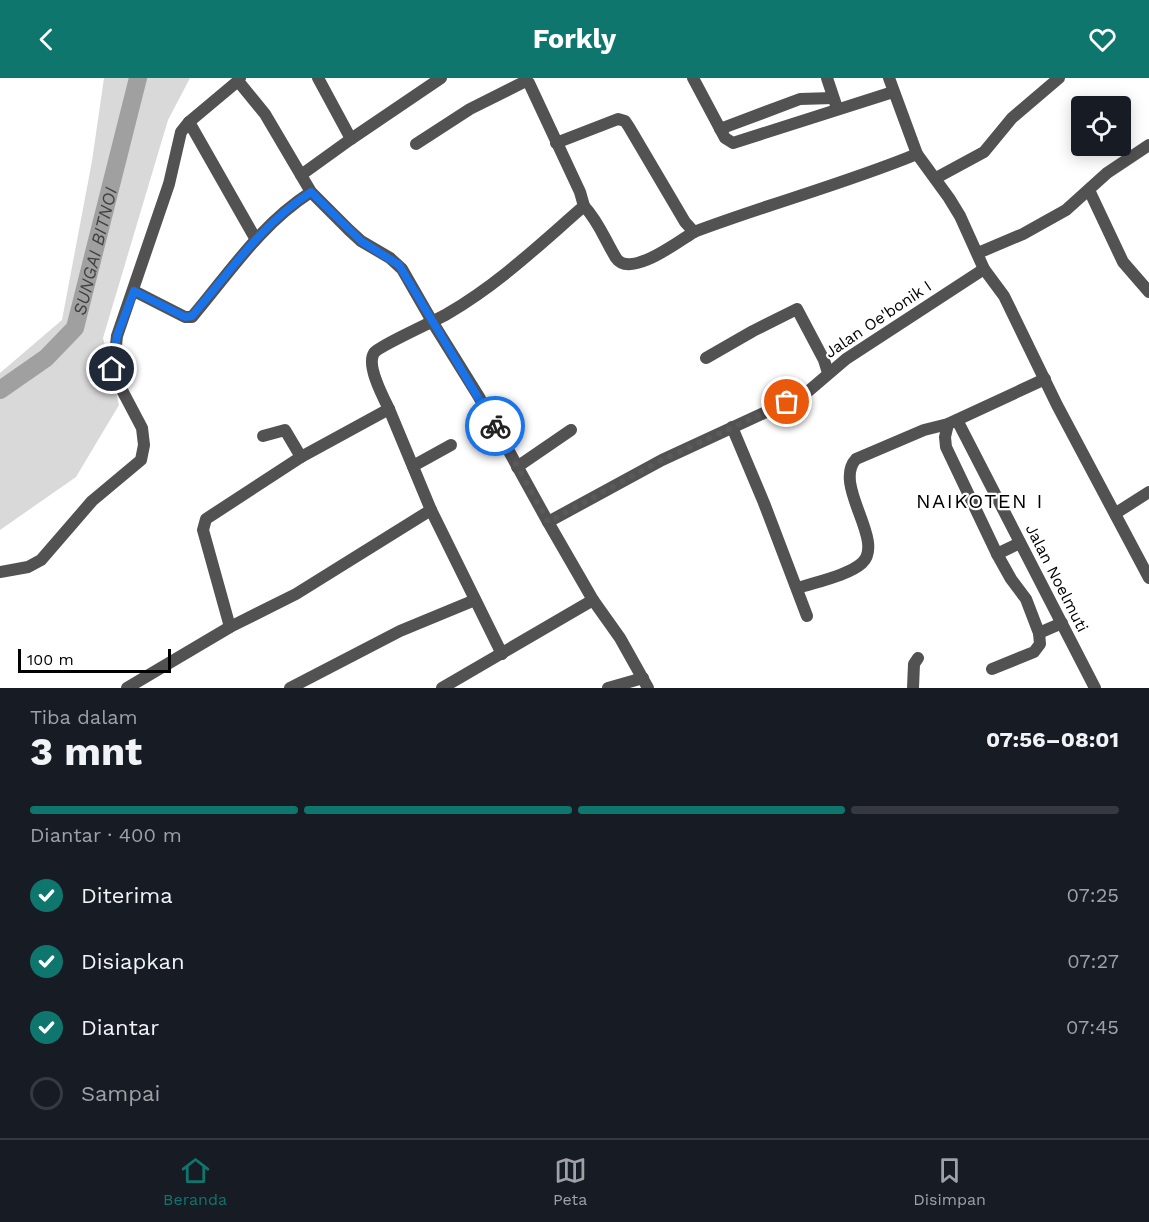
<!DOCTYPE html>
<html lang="id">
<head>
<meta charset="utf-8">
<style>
  body { margin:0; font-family:"Work Sans",sans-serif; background:#242831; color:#f1f3f6; height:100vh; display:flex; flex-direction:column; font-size:22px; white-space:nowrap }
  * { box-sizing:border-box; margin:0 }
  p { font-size:20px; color:#9ea1a6 }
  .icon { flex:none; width:33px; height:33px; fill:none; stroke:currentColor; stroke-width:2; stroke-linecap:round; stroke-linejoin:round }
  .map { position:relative; height:610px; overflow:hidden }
  .side { display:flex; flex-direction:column; background:#171b24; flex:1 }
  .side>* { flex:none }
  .controls { position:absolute; left:1071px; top:18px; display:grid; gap:12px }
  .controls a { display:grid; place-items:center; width:60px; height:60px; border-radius:6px; background:#171b24; box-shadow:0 3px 15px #0003; font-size:30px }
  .scale { position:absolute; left:18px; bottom:15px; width:153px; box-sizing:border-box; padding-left:6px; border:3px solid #000; border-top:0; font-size:16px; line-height:21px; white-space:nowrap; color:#000; -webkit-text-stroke:4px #fff; paint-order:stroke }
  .pin { position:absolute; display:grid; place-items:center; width:51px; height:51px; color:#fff; margin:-26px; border:3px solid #fff; border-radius:50%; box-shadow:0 2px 6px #0007 }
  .courier { position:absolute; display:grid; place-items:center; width:60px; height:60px; margin:-30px; border:4px solid #1a73e8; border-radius:50%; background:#fff; color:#222; box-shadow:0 2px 8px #0007 }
  .overview em { font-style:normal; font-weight:700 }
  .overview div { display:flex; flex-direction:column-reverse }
  .overview { display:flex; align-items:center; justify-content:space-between; height:102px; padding:0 30px }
  h1 { font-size:39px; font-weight:700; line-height:45px }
  .bar { display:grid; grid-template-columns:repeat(4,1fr); gap:9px 6px; align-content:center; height:72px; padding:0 30px }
  .bar i { height:8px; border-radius:4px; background:#363941 }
  .bar .selected { background:#0f766e }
  .bar p { grid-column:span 4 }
  ol { padding:0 30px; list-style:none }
  li { display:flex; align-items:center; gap:18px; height:66px }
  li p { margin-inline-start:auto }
  li .icon { padding:6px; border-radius:50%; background:#0f766e; color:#fff; stroke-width:4 }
  li:last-child { color:#9ea1a6 }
  li i { width:33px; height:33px; border:3px solid #363941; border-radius:50% }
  header { display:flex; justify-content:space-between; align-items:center; height:78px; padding:0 30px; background:#0f766e; color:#fff; font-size:27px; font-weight:700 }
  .dock { display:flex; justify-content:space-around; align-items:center; height:84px; border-top:2px solid #363941; background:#171b24; font-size:16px; color:#9ea1a6 }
  .dock a { display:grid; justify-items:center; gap:3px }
  .dock .selected { color:#0f766e }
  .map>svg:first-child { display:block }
</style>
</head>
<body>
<header><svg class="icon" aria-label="back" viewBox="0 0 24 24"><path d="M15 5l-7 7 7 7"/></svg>Forkly<svg class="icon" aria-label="heart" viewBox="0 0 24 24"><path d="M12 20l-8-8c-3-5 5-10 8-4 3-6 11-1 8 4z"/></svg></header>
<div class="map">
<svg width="1149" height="610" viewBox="0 0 1149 610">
  <rect width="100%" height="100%" fill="#fff"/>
  <polygon fill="#d9d9d9" points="104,0 190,0 168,42 103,260 119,327 76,399 0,452 0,295 62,242 92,83"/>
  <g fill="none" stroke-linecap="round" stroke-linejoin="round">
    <path stroke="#a0a0a0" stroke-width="18" id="s1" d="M 0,312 L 46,280 L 75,250 L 138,0"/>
    <g stroke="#525252" stroke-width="12">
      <polyline points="240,0 238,3 265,36 311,114 349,152 361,163 390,180 402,191 433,245 479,319 548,444"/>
      <polyline points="318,0 351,61"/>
      <polyline points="693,0 725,60 733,65 893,14"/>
      <polyline points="827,0 836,27"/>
      <polyline points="889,0 917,76 949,120 960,138 984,191 1004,218 1057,327 1149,500"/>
      <polyline points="189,44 255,160"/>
      <polyline points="720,51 800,21 833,20"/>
      <path d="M 556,65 L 618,41 L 625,43 L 629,49 L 685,144 L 694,154 C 768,126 844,106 917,76"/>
      <polyline points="301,97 351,61 441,0"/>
      <polyline points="936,100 984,74 1012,40 1059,0"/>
      <polyline points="1089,112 1123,184 1149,214"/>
      <path d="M 584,128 C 599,144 605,162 616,180 C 630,201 679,163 694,154"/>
      <polyline points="978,175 1023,156 1066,132 1107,95 1149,67"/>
      <path d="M 134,213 L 185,239 L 192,239 C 231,193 260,147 311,114"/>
      <polyline points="706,280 753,253 797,231 824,282 828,295"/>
      <path d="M 389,331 C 383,319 366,287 374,275 C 379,268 435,243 447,236 C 500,205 539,167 584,128 L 580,114 L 529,5 L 526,3 L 470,31 L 416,66"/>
      <polyline points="957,342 1095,610"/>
      <polyline points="948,346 945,359 946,369 997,476 1011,501 1026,521 1039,555 1040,566 1034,574 992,591"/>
      <polyline points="732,349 764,425 807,538"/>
      <polyline points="263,358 285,352 301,379"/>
      <polyline points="413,388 451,367"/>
      <polyline points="517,389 571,352"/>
      <polyline points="1116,435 1149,414"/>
      <polyline points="997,476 1020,465"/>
      <polyline points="0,494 28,489 41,482 92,423 141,382 144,367 142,350 113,295 117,258 169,106 181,54 189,44 238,3"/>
      <path d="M 798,510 C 816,504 849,497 862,485 C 886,463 832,407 856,381 L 924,352 L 948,346 L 1045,301"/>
      <polyline points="230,549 203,452 206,441 301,379 389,331 431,432 502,576"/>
      <polyline points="1039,555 1062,545"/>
      <polyline points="127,610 230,549 296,516 431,432"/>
      <polyline points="290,610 400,553 475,522"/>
      <polyline points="442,610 593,522"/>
      <polyline points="608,610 643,600"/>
      <polyline points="648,610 620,560 593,522 548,444 662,382 805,316 846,281 984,191"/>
      <polyline points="913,610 914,586 918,580"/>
    </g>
  </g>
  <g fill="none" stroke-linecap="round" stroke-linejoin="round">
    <polyline stroke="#595959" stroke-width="6" stroke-dasharray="0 10.8" points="495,348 548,444 662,382 787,324"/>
    <path stroke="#1a73e8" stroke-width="8" d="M 112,291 L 117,258 L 134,213 L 185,239 L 192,238 C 231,193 260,147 311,114 L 361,163 L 399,187 L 495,348"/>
  </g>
  <g text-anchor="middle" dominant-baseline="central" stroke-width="4.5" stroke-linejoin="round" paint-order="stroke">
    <g font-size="16" fill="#000" stroke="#fff">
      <text transform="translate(878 241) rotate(-34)">Jalan Oe'bonik I</text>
      <text transform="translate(1057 500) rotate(63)">Jalan Noelmuti</text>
    </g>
    <g font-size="18" font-style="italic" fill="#414141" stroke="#fff">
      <text stroke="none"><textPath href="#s1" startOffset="177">SUNGAI BITNOI</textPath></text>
    </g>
    <g font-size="20" letter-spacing="1.5" fill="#000" stroke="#fff">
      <text x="980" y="423">NAIKOTEN I</text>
    </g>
  </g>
</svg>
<div class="controls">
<a><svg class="icon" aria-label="locate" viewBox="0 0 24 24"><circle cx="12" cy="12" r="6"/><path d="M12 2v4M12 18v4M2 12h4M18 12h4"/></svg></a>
</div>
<div class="scale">100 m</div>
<div class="pin" style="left:787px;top:324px;background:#ea580c"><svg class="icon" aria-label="bag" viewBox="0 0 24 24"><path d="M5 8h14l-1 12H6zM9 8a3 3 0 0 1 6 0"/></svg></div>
<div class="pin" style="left:112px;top:291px;background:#1f2937"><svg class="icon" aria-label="home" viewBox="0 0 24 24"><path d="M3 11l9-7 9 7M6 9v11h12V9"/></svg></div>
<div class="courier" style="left:495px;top:348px"><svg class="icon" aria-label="bike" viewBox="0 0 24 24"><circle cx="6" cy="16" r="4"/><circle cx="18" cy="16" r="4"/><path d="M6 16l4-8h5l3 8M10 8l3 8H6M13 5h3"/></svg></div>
</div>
<section class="side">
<div class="overview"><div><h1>3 mnt</h1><p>Tiba dalam</p></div><em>07:56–08:01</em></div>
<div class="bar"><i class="selected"></i><i class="selected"></i><i class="selected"></i><i></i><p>Diantar · 400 m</p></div>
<ol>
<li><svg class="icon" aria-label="check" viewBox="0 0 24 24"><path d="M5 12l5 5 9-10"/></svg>Diterima<p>07:25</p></li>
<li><svg class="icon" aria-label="check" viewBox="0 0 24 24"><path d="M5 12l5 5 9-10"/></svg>Disiapkan<p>07:27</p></li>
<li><svg class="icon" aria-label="check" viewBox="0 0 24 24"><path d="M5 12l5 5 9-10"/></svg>Diantar<p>07:45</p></li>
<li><i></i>Sampai</li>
</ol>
</section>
<nav class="dock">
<a class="selected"><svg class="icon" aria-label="home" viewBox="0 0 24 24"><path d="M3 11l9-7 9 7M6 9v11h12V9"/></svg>Beranda</a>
<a><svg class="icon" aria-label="map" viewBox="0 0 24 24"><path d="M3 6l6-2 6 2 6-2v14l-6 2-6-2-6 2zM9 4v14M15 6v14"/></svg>Peta</a>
<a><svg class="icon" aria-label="saved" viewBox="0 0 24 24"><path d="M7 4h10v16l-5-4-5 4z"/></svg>Disimpan</a>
</nav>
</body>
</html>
